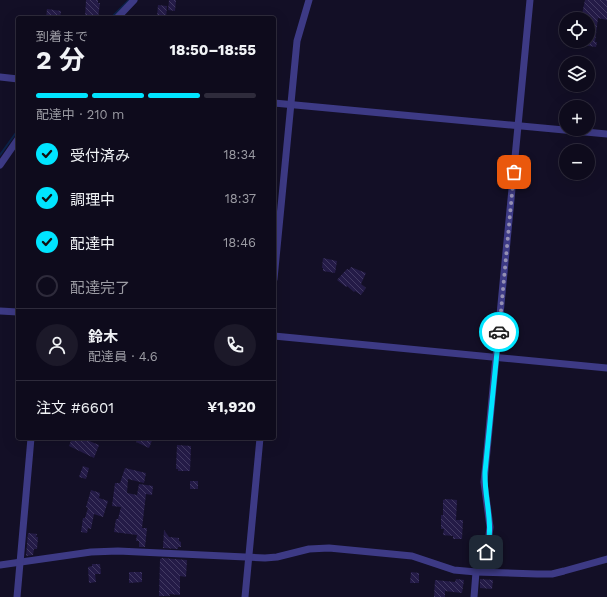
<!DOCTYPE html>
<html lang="ja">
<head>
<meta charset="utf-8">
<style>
  body { margin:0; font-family:"Work Sans","Noto Sans JP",sans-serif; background:#1c1929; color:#f1f3f6; height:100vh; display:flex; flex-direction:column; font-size:15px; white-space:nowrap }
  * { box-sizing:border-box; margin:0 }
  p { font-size:13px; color:#9b9ba3 }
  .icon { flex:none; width:22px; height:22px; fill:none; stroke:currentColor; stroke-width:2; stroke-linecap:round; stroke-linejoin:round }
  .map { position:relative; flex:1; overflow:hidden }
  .drawer { position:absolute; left:16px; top:16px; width:260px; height:424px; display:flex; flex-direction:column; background:#0e0b1c; border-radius:4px; box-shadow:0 4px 16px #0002,0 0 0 1px #2e2b3b }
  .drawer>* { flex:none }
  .tools { position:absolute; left:559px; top:12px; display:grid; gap:8px }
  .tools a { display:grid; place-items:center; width:36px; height:36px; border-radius:50%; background:#0e0b1c; box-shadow:0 4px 16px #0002,0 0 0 1px #2e2b3b; font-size:20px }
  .pin { position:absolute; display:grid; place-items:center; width:34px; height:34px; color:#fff; margin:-17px; border-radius:8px; box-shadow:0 2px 6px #0006 }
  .courier { position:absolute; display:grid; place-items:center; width:40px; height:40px; margin:-20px; border:3px solid #00e5ff; border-radius:50%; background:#fff; color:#222; box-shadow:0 1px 5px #0007 }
  .head em { font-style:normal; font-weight:700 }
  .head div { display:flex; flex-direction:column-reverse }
  .head { display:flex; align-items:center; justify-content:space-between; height:68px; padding:0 20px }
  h1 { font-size:26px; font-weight:700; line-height:30px }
  .bar { display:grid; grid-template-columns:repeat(4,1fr); gap:6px 4px; align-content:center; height:48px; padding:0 20px }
  .bar i { height:5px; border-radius:3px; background:#2e2b3b }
  .bar .selected { background:#00e5ff }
  .bar p { grid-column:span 4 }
  .line { display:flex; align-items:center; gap:10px; padding:0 20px; border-top:1px solid #2e2b3b }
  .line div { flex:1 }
  .round { display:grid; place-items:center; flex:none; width:42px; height:42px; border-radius:21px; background:#1c1929 }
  ol { padding:0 20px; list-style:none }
  li { display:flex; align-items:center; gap:12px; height:44px }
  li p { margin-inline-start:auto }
  li .icon { padding:4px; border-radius:50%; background:#00e5ff; color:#111; stroke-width:4 }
  li:last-child { color:#9b9ba3 }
  li i { width:22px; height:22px; border:2px solid #2e2b3b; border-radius:50% }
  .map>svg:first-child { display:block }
</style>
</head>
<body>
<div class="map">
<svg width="607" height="597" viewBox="0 0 607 597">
  <defs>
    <pattern id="building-back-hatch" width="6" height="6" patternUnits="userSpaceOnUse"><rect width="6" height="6" fill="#241b47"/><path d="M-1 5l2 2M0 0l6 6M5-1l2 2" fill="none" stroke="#433b63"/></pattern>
  </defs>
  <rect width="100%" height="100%" fill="#130f26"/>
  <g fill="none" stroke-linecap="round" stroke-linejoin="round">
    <g stroke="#0c2248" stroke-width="2">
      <polyline points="111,18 129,0"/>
      <polyline points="0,155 18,130"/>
    </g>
  </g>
  <g fill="url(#building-back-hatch)">
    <polygon points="86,0 98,0 98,3 100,3 98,18 85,18"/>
    <polygon points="169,0 176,0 175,11 168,10"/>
    <polygon points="585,0 607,0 607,20 598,18 595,42 597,42 596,47 575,44 576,41 588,41 588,15 582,14"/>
    <polygon points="158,5 167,6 166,18 157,17"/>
    <polygon points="47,9 61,11 60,18 46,18"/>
    <polygon points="323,258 337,261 335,273 323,271 323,268 322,268"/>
    <polygon points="351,267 366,273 361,284 366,288 361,295 355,291 354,292 347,286 346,287 337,280 347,269 349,270"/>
    <polygon points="72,438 82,438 99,445 94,458 69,446"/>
    <polygon points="138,438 153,438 149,448 136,442"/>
    <polygon points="177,445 191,446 190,471 178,471 178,469 176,469"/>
    <polygon points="83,466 89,468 86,479 79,477"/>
    <polygon points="125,468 146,473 144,483 128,479 127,493 137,495 139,484 153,486 152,495 146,494 142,528 147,528 145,547 139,547 139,541 136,541 137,535 114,532 116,519 118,519 121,507 112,506 115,483 120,483"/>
    <rect x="190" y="481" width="8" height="8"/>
    <polygon points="91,490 100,493 99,498 108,501 103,517 94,514 91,529 88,528 87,533 81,532 83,518 85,518 88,508 86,507"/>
    <polygon points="446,499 457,500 456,520 463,520 462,539 453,539 453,536 443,535 444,529 441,529 441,515 443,515 443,500"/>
    <polygon points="164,530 169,537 179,538 179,541 181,542 181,547 178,547 178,549 163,548"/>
    <polygon points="28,533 37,534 36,537 38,537 37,549 34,549 33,555 26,556"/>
    <polygon points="162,558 187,560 186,577 180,576 180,595 169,594 170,596 159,596 160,559"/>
    <polygon points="92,564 100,564 101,574 95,574 96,582 89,583 88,567 92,566"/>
    <polygon points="129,572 142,572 142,582 129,583"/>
    <polygon points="411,572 419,573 419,583 410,583"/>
    <polygon points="456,579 464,580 462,593 445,591 445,597 434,597 435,580 455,582"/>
    <polygon points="480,579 493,580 492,589 480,588"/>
  </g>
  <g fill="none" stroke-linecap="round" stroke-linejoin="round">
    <g stroke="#3d3a85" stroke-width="7">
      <polyline points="117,18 134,0"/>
      <polyline points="0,77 18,79"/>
      <polyline points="274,103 607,134"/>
      <polyline points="0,165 18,139"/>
      <polyline points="274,279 297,41 309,0"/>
      <polyline points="0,311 18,312"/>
      <polyline points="274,336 607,368"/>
      <polyline points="0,565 91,552 118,551 265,558 277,557 309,549 329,548 412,556 454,570 476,572 537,574 552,574 564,571 607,559"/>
      <polyline points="17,597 31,438"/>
      <polyline points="245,597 260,438"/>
      <polyline points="474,597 476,572 488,544 490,527 484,482 485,472 530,0"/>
    </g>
  </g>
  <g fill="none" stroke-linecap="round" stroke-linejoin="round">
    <polyline stroke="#948fb3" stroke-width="4" stroke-dasharray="0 7.2" points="499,332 514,172"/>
    <path stroke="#00e5ff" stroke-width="5" d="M 486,552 C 495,526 484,499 485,472 L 499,332"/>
  </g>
</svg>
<div class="tools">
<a><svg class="icon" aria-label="locate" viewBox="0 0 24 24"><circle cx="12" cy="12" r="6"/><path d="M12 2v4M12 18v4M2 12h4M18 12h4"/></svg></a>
<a><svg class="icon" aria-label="layers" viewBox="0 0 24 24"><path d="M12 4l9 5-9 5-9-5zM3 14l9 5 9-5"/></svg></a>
<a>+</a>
<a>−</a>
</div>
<div class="pin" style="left:514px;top:172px;background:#ea580c"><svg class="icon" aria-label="bag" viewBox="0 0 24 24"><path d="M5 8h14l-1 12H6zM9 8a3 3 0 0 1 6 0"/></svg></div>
<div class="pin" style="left:486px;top:552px;background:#1f2937"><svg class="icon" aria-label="home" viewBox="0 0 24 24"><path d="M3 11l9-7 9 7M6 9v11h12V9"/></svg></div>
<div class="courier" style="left:499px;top:332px"><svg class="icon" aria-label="car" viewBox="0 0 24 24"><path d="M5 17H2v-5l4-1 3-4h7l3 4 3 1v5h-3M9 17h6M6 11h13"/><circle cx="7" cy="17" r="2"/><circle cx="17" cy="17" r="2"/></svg></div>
<section class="drawer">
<div class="head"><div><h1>2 分</h1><p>到着まで</p></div><em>18:50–18:55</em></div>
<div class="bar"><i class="selected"></i><i class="selected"></i><i class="selected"></i><i></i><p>配達中 · 210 m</p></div>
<ol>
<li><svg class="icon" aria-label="check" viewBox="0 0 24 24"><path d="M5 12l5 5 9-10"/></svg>受付済み<p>18:34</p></li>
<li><svg class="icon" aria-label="check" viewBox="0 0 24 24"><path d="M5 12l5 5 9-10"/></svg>調理中<p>18:37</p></li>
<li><svg class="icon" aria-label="check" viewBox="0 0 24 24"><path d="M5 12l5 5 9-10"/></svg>配達中<p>18:46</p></li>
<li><i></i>配達完了</li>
</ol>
<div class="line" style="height:72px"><a class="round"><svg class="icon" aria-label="person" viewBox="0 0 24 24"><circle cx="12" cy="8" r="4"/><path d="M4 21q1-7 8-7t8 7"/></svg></a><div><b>鈴木</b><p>配達員 · 4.6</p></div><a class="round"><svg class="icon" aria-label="phone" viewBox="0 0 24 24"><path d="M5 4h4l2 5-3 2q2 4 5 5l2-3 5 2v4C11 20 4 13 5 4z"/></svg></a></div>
<div class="line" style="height:52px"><div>注文 #6601</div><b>¥1,920</b></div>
</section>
</div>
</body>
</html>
